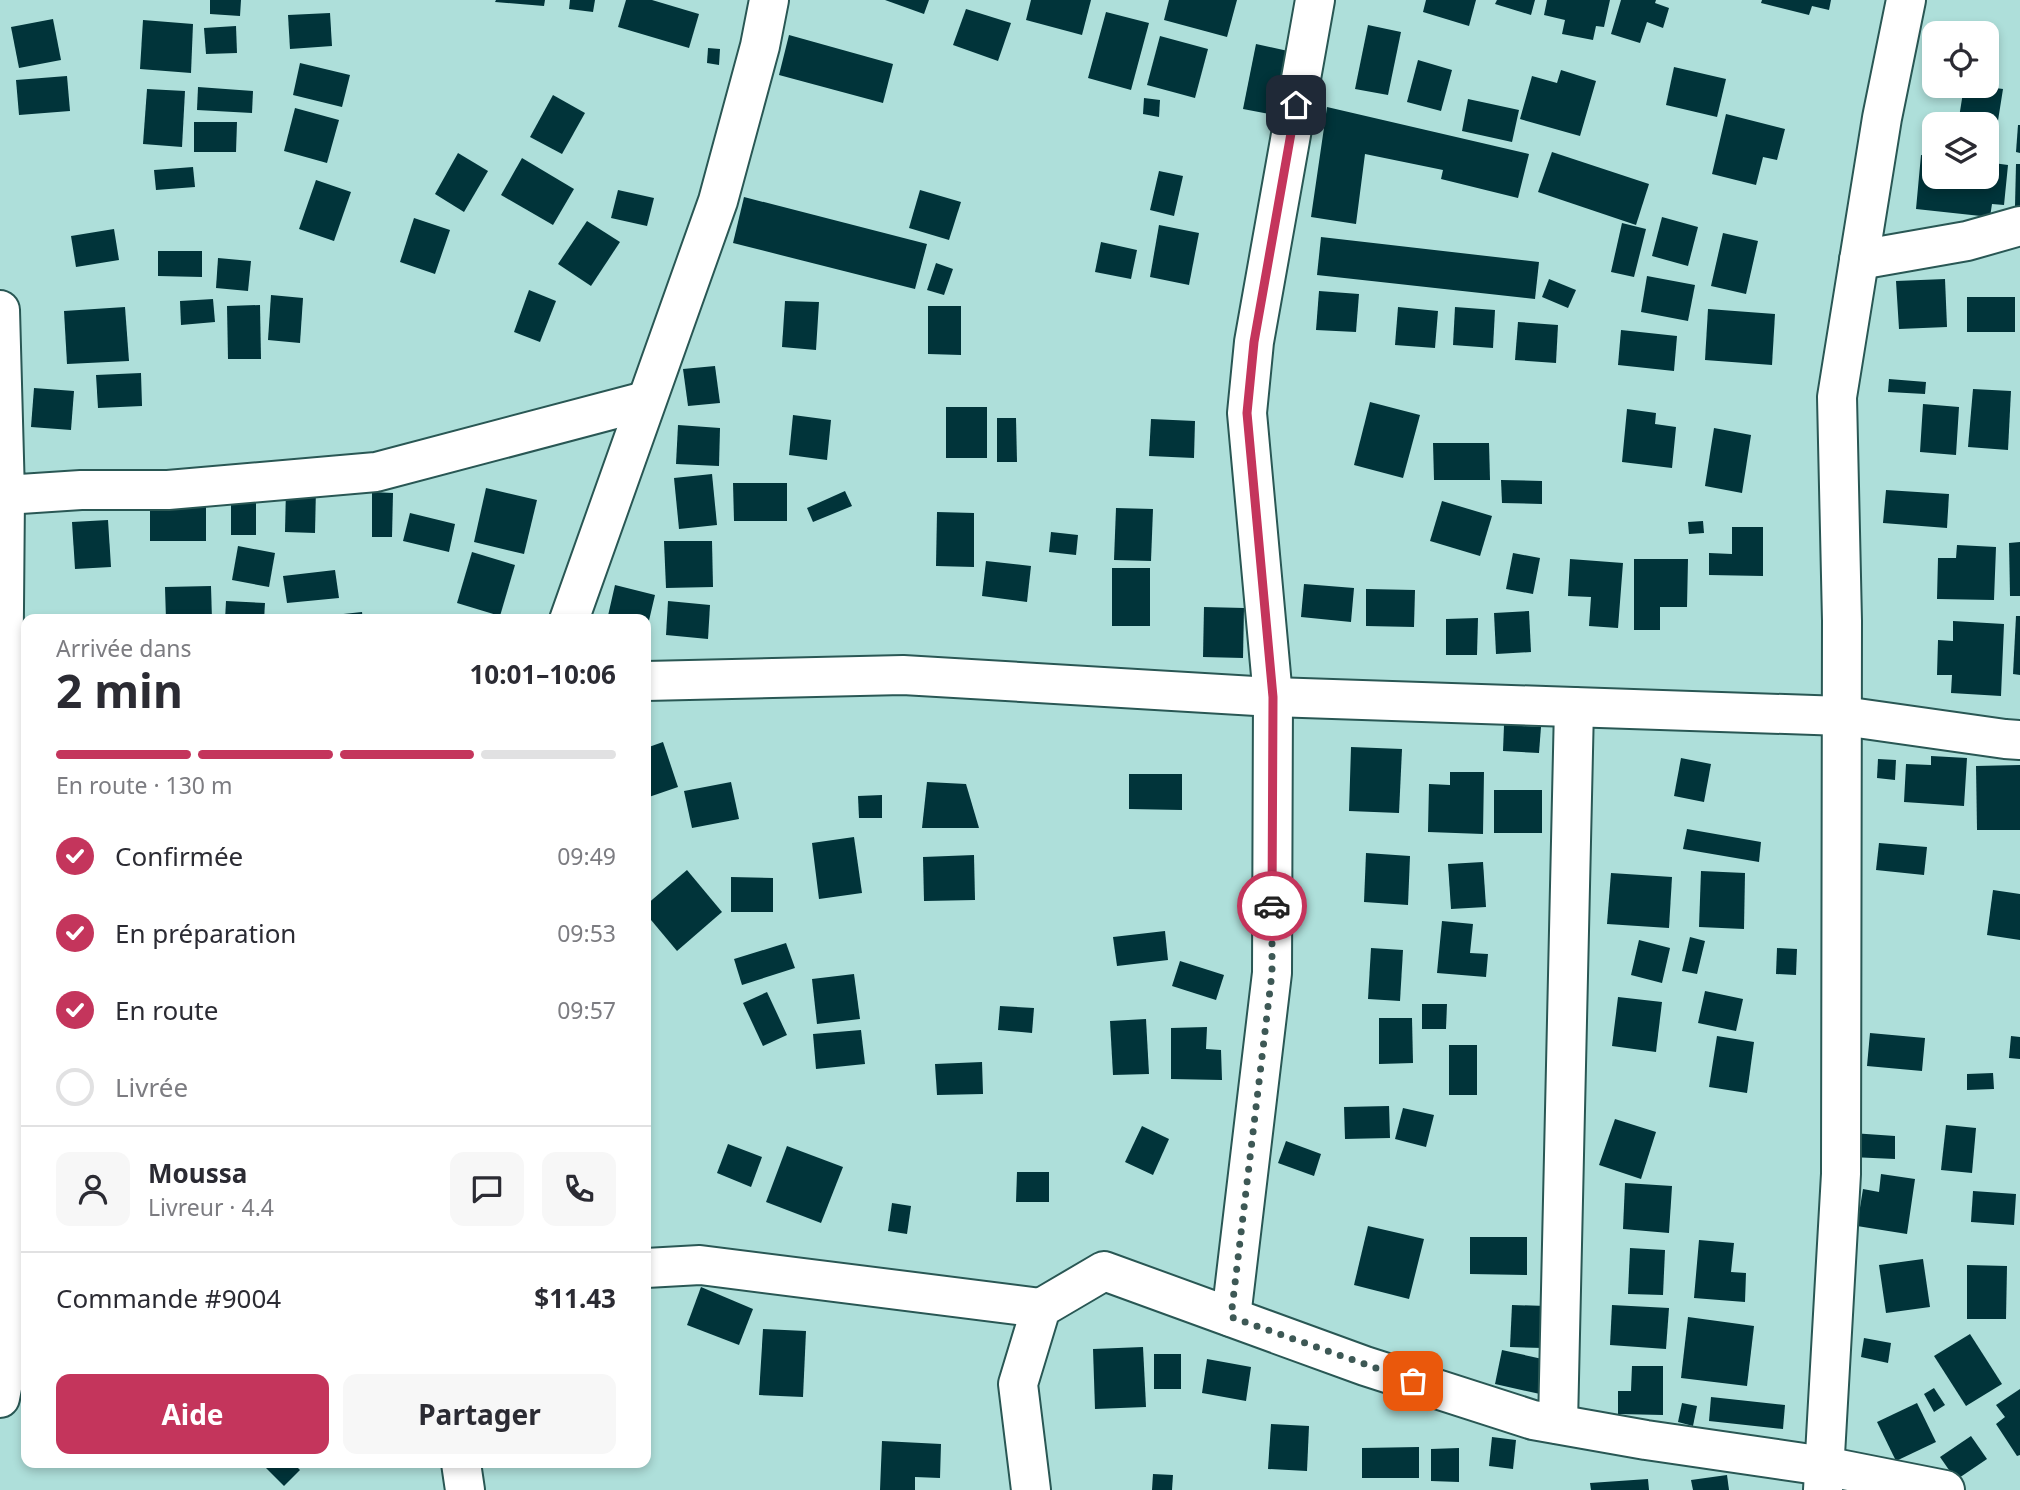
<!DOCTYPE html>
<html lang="fr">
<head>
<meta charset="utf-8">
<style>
  body { margin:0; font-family:"Noto Sans",sans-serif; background:#f7f7f7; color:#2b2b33; height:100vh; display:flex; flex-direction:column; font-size:26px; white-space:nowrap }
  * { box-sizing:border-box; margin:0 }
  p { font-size:23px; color:#7c7c81 }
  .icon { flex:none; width:38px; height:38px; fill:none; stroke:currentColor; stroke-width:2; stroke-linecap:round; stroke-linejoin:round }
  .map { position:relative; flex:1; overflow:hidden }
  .details { position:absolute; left:21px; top:614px; width:630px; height:854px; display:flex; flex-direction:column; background:#fff; border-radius:14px; box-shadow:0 4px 10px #0003 }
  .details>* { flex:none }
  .tools { position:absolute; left:1922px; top:21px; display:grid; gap:14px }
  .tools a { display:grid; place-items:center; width:77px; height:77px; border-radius:14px; background:#fff; box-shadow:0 4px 10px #0003; font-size:35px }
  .pin { position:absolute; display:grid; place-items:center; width:60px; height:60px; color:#fff; margin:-30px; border-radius:14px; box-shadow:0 4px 10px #0006 }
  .courier { position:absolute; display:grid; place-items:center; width:70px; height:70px; margin:-35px; border:5px solid #c4355c; border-radius:50%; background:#fff; color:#222; box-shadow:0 2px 9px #0007 }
  .headline em { font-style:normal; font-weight:700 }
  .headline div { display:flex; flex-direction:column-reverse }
  .headline { display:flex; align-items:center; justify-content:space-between; height:119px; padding:0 35px }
  h1 { font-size:46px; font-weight:700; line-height:52px }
  .bar { display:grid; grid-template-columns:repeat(4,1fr); gap:10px 7px; align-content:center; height:84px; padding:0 35px }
  .bar i { height:9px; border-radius:5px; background:#e1e1e2 }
  .bar .active { background:#c4355c }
  .bar p { grid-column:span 4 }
  .line { display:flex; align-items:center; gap:18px; padding:0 35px; border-top:2px solid #e1e1e2 }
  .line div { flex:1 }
  .round { display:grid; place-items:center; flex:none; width:74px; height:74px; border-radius:14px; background:#f7f7f7 }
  ol { padding:0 35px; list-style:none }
  li { display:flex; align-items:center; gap:21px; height:77px }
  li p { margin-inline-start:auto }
  li .icon { padding:7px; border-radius:50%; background:#c4355c; color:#fff; stroke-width:4 }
  li:last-child { color:#7c7c81 }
  li i { width:38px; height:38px; border:4px solid #e1e1e2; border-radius:50% }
  .primary-button { display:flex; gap:14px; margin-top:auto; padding:14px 35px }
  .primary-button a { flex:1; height:80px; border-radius:14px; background:#c4355c; color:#fff; font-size:28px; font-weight:700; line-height:80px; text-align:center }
  .primary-button a+a { background:#f7f7f7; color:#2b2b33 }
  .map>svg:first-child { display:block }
</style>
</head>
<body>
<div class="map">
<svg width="2020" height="1490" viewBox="0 0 2020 1490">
  <rect width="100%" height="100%" fill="#aedfda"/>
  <g fill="#01343a">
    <polygon points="210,0 241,0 240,16 210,14"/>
    <polygon points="496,0 545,0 544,6 495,2"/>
    <polygon points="570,0 595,0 593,12 569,9"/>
    <polygon points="626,0 652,0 699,14 689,48 618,27"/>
    <polygon points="885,0 929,0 924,14"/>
    <polygon points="1031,0 1091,0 1082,35 1026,20"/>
    <polygon points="1169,0 1237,0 1227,37 1164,20"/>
    <polygon points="1426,0 1476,0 1469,26 1423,12"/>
    <polygon points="1497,0 1535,0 1531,15 1495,4"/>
    <polygon points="1547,0 1610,0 1604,27 1596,26 1593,40 1562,34 1565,20 1544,15"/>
    <polygon points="1621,0 1656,0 1655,3 1669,8 1663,28 1647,22 1640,43 1611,34"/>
    <polygon points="1762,0 1831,0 1829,10 1812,6 1809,15 1761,3"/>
    <polygon points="966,9 1011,23 998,61 953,45"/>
    <polygon points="1106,12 1149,23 1131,90 1088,78"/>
    <polygon points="330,13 332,46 290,49 288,15"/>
    <polygon points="53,19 61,60 19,68 11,27"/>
    <polygon points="143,20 193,24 191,73 140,69"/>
    <polygon points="1368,25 1401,32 1388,95 1355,89"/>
    <polygon points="236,26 237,53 206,54 204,28"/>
    <polygon points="789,35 893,64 883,103 779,75"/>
    <polygon points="1160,36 1208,49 1195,98 1147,85"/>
    <polygon points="1256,44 1288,51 1275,115 1243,109"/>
    <polygon points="708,48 720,49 719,65 707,63"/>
    <polygon points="1418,60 1452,70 1441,111 1407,102"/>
    <polygon points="300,63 350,75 342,107 293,95"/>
    <polygon points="1674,67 1726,79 1717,117 1666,105"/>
    <polygon points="1561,70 1596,81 1580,136 1520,119 1532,76 1557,83"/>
    <polygon points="67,76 70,111 19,115 16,80"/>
    <polygon points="1964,86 1981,86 2003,89 1994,146 1986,145 1986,124 1958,124"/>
    <polygon points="198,87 253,91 252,113 197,110"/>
    <polygon points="147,89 185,91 182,147 143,144"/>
    <polygon points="553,95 585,113 562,154 530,137"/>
    <polygon points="1144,98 1160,100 1159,117 1143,114"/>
    <polygon points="1468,99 1519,110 1512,142 1462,131"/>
    <polygon points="1327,107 1529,154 1518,198 1441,179 1443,170 1365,154 1356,224 1311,217"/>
    <polygon points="295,108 339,120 327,163 284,151"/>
    <polygon points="1726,114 1785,129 1777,160 1763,157 1756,185 1712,174"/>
    <polygon points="194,122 237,122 236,152 194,152"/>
    <polygon points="2018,125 2020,125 2020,153 2016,152"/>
    <polygon points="1552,152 1649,184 1636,225 1538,192"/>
    <polygon points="458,153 488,171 464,212 435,194"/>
    <polygon points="1921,155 1934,156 1934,177 1986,177 1986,162 2008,165 2004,205 1992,204 1990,217 1916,209"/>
    <polygon points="522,158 574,189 553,225 501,195"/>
    <polygon points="2016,164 2020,164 2020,206 2015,206"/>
    <polygon points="193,167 195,187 156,190 154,170"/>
    <polygon points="1159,171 1183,176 1174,216 1150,210"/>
    <polygon points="316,180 351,192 334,241 299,229"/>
    <polygon points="618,190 654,198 647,226 611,218"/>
    <polygon points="920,190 961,202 949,240 909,228"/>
    <polygon points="744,197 927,244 915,289 733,243"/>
    <polygon points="1662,217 1698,227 1688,266 1652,256"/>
    <polygon points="414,218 450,230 435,274 400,262"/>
    <polygon points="587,221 620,242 591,286 558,264"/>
    <polygon points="1622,223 1646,229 1634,277 1611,272"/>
    <polygon points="1159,225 1199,233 1189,285 1150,277"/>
    <polygon points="114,229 119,260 76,267 71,236"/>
    <polygon points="1723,233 1758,241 1746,294 1711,286"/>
    <polygon points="1321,237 1539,262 1535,299 1317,275"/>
    <polygon points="1101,242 1137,250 1131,279 1095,272"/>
    <polygon points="158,251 202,251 202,277 158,276"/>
    <polygon points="218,258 251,261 248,291 216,288"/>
    <polygon points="936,263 953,269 944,295 927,290"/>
    <polygon points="1647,276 1695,285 1688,321 1641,312"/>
    <polygon points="1549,279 1576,290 1568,308 1542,297"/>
    <polygon points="1945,279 1947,327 1899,329 1896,281"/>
    <polygon points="529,290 556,301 540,342 514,332"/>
    <polygon points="1319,291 1359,294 1356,332 1316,330"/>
    <polygon points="271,295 303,298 300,343 268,340"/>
    <rect x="1967" y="297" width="48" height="35"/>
    <polygon points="213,299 215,322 181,325 180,301"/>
    <polygon points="785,301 819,302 816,350 782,347"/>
    <polygon points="260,305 261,359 228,359 227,306"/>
    <polygon points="928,306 961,306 961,355 928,354"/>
    <polygon points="125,307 129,361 67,364 64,311"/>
    <polygon points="1398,307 1438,311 1435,348 1395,345"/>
    <polygon points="1455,307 1495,310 1493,348 1453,345"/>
    <polygon points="1708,309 1775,314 1772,365 1705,360"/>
    <polygon points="1518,322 1558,325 1556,363 1515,360"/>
    <polygon points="1621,330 1677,336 1674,371 1618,365"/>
    <polygon points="715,366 720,403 688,406 683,369"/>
    <polygon points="141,373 142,406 98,408 96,375"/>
    <polygon points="1889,379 1926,382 1925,394 1888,392"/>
    <polygon points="34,388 74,391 71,430 31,427"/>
    <polygon points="1973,389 2011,391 2008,450 1968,447"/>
    <polygon points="1370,402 1420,415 1403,478 1354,465"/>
    <polygon points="1923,404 1959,407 1956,455 1920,452"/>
    <rect x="946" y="407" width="41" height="51"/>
    <polygon points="1627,409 1656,413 1655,424 1676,427 1672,468 1622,462"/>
    <polygon points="793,415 831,420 827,460 789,455"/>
    <polygon points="997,418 1016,418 1017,462 997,462"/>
    <polygon points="1151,419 1195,421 1194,458 1149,456"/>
    <polygon points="678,425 720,428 719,466 676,464"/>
    <polygon points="1714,428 1751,435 1742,493 1705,486"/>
    <polygon points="1433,443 1489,443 1490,480 1434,480"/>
    <polygon points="712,474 717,525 679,529 674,478"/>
    <polygon points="1501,480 1542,481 1542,504 1502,503"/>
    <polygon points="733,483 787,483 787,521 734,521"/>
    <polygon points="286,488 316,488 315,533 285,532"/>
    <polygon points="486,488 537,500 524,554 474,542"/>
    <polygon points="1886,490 1949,494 1947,528 1883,523"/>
    <polygon points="845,491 852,506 813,522 807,508"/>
    <polygon points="372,492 393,493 392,537 372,537"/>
    <rect x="231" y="501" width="25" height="34"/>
    <polygon points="1442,501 1492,516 1480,556 1430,541"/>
    <polygon points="206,504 206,541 150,541 150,505"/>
    <polygon points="1116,508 1153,509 1151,561 1114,560"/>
    <polygon points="937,512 974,513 974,567 936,566"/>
    <polygon points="410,513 455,524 449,552 403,541"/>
    <polygon points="108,520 111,567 75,569 72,522"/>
    <polygon points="1703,521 1704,533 1689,534 1688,522"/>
    <polygon points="1732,527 1763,527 1763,576 1709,575 1709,553 1732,554"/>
    <polygon points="1051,532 1078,535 1076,555 1049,552"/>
    <polygon points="664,541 712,541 713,587 666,588"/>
    <polygon points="2020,542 2020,596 2010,596 2009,543"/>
    <polygon points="1957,545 1996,547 1994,600 1937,599 1938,558 1956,558"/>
    <polygon points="238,546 275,553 269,587 232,580"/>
    <polygon points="472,552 515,565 500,616 457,603"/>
    <polygon points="1513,553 1540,558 1533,594 1506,589"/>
    <polygon points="1570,559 1623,563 1618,628 1589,626 1591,597 1568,596"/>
    <polygon points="1634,559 1688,559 1687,607 1660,607 1660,630 1634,630"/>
    <polygon points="986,561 1031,566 1027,602 982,596"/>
    <rect x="1112" y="568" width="38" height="58"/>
    <polygon points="335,570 339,598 287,603 283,576"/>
    <polygon points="1304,584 1354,588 1351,622 1301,617"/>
    <polygon points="615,585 655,595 647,629 646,620 607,620"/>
    <polygon points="211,586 212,620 166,620 165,587"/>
    <polygon points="1366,589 1415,590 1414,627 1366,626"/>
    <polygon points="226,601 265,603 264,620 225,620"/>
    <polygon points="668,601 710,605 708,639 666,635"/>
    <polygon points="1204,607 1244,608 1243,658 1203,657"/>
    <polygon points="1529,611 1531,652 1496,654 1494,613"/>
    <polygon points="362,612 363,620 335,620 334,615"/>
    <polygon points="2016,616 2020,616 2020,675 2013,674"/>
    <polygon points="1478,618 1477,655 1446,655 1446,619"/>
    <polygon points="1953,621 2004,624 2001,696 1951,693 1952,675 1937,675 1938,640 1953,641"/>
    <polygon points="1504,725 1541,727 1539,753 1503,751"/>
    <polygon points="663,742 678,787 646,798 646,748"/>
    <polygon points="1351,747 1402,749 1399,813 1349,811"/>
    <polygon points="1931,756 1967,758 1964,806 1904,802 1906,764 1931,765"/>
    <polygon points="1681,758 1711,764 1704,802 1674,796"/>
    <polygon points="1878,759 1896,760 1895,780 1877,778"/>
    <polygon points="2020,765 2020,830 1977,830 1976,766"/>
    <polygon points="1450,772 1484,772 1483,834 1428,832 1429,784 1450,785"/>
    <polygon points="1129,774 1182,774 1182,810 1129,809"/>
    <polygon points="731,782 739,819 692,828 684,791"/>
    <polygon points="927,782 966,784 979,828 922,828"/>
    <rect x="1494" y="790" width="48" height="43"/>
    <polygon points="882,795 882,818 859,818 858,796"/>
    <polygon points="1687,829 1761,842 1759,862 1683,849"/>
    <polygon points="854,837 862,893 819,899 812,843"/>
    <polygon points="1879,843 1927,847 1924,875 1876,870"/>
    <polygon points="1366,853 1410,856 1408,905 1364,902"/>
    <polygon points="974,855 975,900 924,901 923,857"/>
    <polygon points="1483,862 1486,907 1451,909 1448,864"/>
    <polygon points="687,870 722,912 677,951 646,914 646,905"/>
    <polygon points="1701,871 1745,873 1744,929 1699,927"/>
    <polygon points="1611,873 1672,877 1669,928 1607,924"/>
    <polygon points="731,877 773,878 773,912 731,912"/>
    <polygon points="1993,890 2020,894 2020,940 1987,935"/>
    <polygon points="1442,921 1473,924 1470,953 1488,954 1486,977 1437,973"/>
    <polygon points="1165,931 1168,960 1117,966 1113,937"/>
    <polygon points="1690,937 1705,941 1697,974 1682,971"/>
    <polygon points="1639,940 1670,948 1662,983 1631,975"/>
    <polygon points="786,943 795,968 742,985 734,959"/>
    <polygon points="1371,948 1403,950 1400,1001 1368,999"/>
    <polygon points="1777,948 1797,949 1796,975 1776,974"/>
    <polygon points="1180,961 1224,975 1216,1000 1172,986"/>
    <polygon points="854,974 860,1019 817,1024 812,979"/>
    <polygon points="1705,991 1743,999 1736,1031 1698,1023"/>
    <polygon points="767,992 787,1035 763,1046 743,1003"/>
    <polygon points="1618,997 1662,1002 1656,1052 1612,1046"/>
    <polygon points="1422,1004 1447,1004 1446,1029 1422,1029"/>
    <polygon points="1000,1006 1034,1008 1032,1033 998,1030"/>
    <polygon points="1379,1018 1412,1018 1413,1063 1379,1064"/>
    <polygon points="1146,1019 1149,1074 1113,1075 1110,1021"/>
    <polygon points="1207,1027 1206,1049 1221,1050 1222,1080 1171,1079 1171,1028"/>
    <polygon points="861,1030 865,1064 816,1069 813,1034"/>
    <polygon points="1870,1033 1925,1038 1922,1071 1867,1066"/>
    <polygon points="1717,1036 1754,1042 1747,1093 1709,1087"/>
    <polygon points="2011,1036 2020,1037 2020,1059 2009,1058"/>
    <rect x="1449" y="1045" width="28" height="50"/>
    <polygon points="982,1062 983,1094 937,1095 935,1064"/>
    <polygon points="1993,1073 1994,1089 1967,1090 1967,1074"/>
    <polygon points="1389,1106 1390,1138 1345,1139 1344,1107"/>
    <polygon points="1403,1108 1434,1115 1426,1147 1395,1139"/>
    <polygon points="1615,1119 1656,1132 1641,1179 1599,1165"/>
    <polygon points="1946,1125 1976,1128 1972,1173 1941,1170"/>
    <polygon points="1142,1126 1169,1139 1153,1175 1125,1162"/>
    <polygon points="1852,1133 1895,1136 1895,1159 1851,1157"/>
    <polygon points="1286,1141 1321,1154 1314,1176 1278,1163"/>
    <polygon points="728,1144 762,1157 751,1187 717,1173"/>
    <polygon points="787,1146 843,1167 821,1223 766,1202"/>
    <polygon points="1017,1172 1049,1172 1049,1202 1016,1202"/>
    <polygon points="1881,1174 1915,1179 1907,1234 1857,1226 1863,1189 1879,1192"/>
    <polygon points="1625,1183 1672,1186 1669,1233 1623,1229"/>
    <polygon points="1973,1191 2016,1194 2014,1225 1971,1222"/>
    <polygon points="892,1203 911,1206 907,1234 888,1231"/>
    <polygon points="1368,1226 1424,1239 1409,1299 1354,1285"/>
    <polygon points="1470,1237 1527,1237 1527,1275 1470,1274"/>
    <polygon points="1699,1240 1734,1243 1731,1272 1746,1273 1745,1302 1694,1298"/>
    <polygon points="1630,1248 1665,1250 1663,1295 1628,1294"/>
    <polygon points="1923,1259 1930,1307 1886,1313 1879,1265"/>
    <polygon points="1967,1265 2007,1266 2006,1319 1967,1319"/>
    <polygon points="701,1287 753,1309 739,1345 687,1325"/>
    <polygon points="1512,1305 1546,1306 1543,1348 1510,1347"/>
    <polygon points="1612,1305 1669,1308 1666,1349 1610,1345"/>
    <polygon points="1688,1317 1754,1326 1747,1386 1681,1378"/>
    <polygon points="763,1329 806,1331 803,1397 759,1395"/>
    <polygon points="1970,1334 2002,1384 1966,1406 1934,1356"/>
    <polygon points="1864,1338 1891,1343 1888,1363 1861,1357"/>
    <polygon points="1143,1347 1146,1407 1095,1409 1093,1349"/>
    <polygon points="1502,1350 1547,1360 1540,1394 1495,1384"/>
    <rect x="1154" y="1354" width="27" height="35"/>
    <polygon points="1207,1359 1251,1367 1246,1401 1202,1393"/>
    <polygon points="1632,1366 1663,1366 1663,1415 1618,1414 1618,1391 1631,1391"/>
    <polygon points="1934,1388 1945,1405 1934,1412 1924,1394"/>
    <polygon points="2020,1389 2020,1455 2017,1456 1996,1424 2005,1417 1996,1405"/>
    <polygon points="1711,1397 1785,1405 1783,1429 1709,1421"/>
    <polygon points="1682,1403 1697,1406 1693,1426 1678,1422"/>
    <polygon points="1917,1403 1936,1442 1896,1461 1877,1422"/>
    <polygon points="1271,1424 1309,1426 1307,1471 1268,1469"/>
    <polygon points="1971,1436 1987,1459 1956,1480 1940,1457"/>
    <polygon points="1492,1437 1516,1440 1513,1469 1489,1466"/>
    <polygon points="882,1441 941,1444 940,1478 915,1477 915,1490 880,1490"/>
    <polygon points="1419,1447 1419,1478 1362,1478 1362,1448"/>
    <polygon points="1459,1448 1459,1482 1431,1481 1431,1449"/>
    <polygon points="261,1463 293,1463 300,1470 284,1486"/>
    <polygon points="1153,1474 1173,1475 1172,1490 1152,1490"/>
    <polygon points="1727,1475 1729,1490 1693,1490 1691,1480"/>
    <polygon points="1648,1479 1649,1490 1591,1490 1590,1483"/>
  </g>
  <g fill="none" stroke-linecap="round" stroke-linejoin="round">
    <g stroke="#295754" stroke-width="42">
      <g id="minor">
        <polyline points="1859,260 1967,241 2020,226"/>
        <polyline points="0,310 5,495 81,490 168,490 376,472 645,401"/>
        <polyline points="0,495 5,495 2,831 10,1134 6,1367 0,1398"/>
        <polyline points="569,620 718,201 760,46 769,0"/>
        <polyline points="646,681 903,675 1273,697 1843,716 2005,739 2020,740"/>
        <polyline points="646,1268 700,1265 1041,1308"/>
        <polyline points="1231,1317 1272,973 1273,697 1247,413 1254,342 1315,0"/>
        <polyline points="1558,1424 1574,707"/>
        <polyline points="461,1463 465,1490"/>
        <polyline points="1031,1490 1018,1384 1041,1308 1104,1271 1365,1366 1533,1420 1646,1440 1824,1466 1945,1490"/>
        <polyline points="1823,1490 1841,1174 1842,621 1837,397 1882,118 1906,0"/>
      </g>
    </g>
    <use href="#minor" stroke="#fff" stroke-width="38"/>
  </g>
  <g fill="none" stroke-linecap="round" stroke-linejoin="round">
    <polyline stroke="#3d5855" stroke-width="7" stroke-dasharray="0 12.6" points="1272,906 1272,973 1231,1317 1413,1381"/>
    <polyline stroke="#c4355c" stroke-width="9" points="1272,906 1273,697 1247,413 1254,342 1296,105"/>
  </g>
</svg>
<div class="tools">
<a><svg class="icon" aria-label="locate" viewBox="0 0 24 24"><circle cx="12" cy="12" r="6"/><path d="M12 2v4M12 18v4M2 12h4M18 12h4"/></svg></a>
<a><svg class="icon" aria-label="layers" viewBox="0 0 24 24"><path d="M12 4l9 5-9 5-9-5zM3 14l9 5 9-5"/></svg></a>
</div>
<div class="pin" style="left:1413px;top:1381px;background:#ea580c"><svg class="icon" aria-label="bag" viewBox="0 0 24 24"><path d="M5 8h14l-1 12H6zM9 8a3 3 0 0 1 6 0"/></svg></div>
<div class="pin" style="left:1296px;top:105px;background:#1f2937"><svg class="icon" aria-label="home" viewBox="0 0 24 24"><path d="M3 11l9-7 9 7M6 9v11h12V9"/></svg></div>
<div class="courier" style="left:1272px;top:906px"><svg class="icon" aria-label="car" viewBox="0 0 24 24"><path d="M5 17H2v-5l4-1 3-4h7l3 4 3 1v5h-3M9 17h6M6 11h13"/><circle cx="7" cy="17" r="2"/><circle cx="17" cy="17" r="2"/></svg></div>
<section class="details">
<div class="headline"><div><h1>2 min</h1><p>Arrivée dans</p></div><em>10:01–10:06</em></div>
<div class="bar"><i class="active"></i><i class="active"></i><i class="active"></i><i></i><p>En route · 130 m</p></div>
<ol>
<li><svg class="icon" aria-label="check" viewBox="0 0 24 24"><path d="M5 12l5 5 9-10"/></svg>Confirmée<p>09:49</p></li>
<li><svg class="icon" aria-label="check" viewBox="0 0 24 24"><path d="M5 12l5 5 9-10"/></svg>En préparation<p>09:53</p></li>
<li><svg class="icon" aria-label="check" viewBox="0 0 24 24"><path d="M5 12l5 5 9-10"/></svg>En route<p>09:57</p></li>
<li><i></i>Livrée</li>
</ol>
<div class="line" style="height:126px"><a class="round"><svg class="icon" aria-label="person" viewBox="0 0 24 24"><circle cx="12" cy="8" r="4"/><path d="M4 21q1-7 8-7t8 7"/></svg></a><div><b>Moussa</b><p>Livreur · 4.4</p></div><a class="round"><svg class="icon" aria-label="chat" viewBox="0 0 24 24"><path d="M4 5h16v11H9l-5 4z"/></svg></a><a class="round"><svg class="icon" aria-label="phone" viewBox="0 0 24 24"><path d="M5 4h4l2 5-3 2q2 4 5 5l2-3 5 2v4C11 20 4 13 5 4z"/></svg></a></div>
<div class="line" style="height:91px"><div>Commande #9004</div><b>$11.43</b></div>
<div class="primary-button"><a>Aide</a><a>Partager</a></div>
</section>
</div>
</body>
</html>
